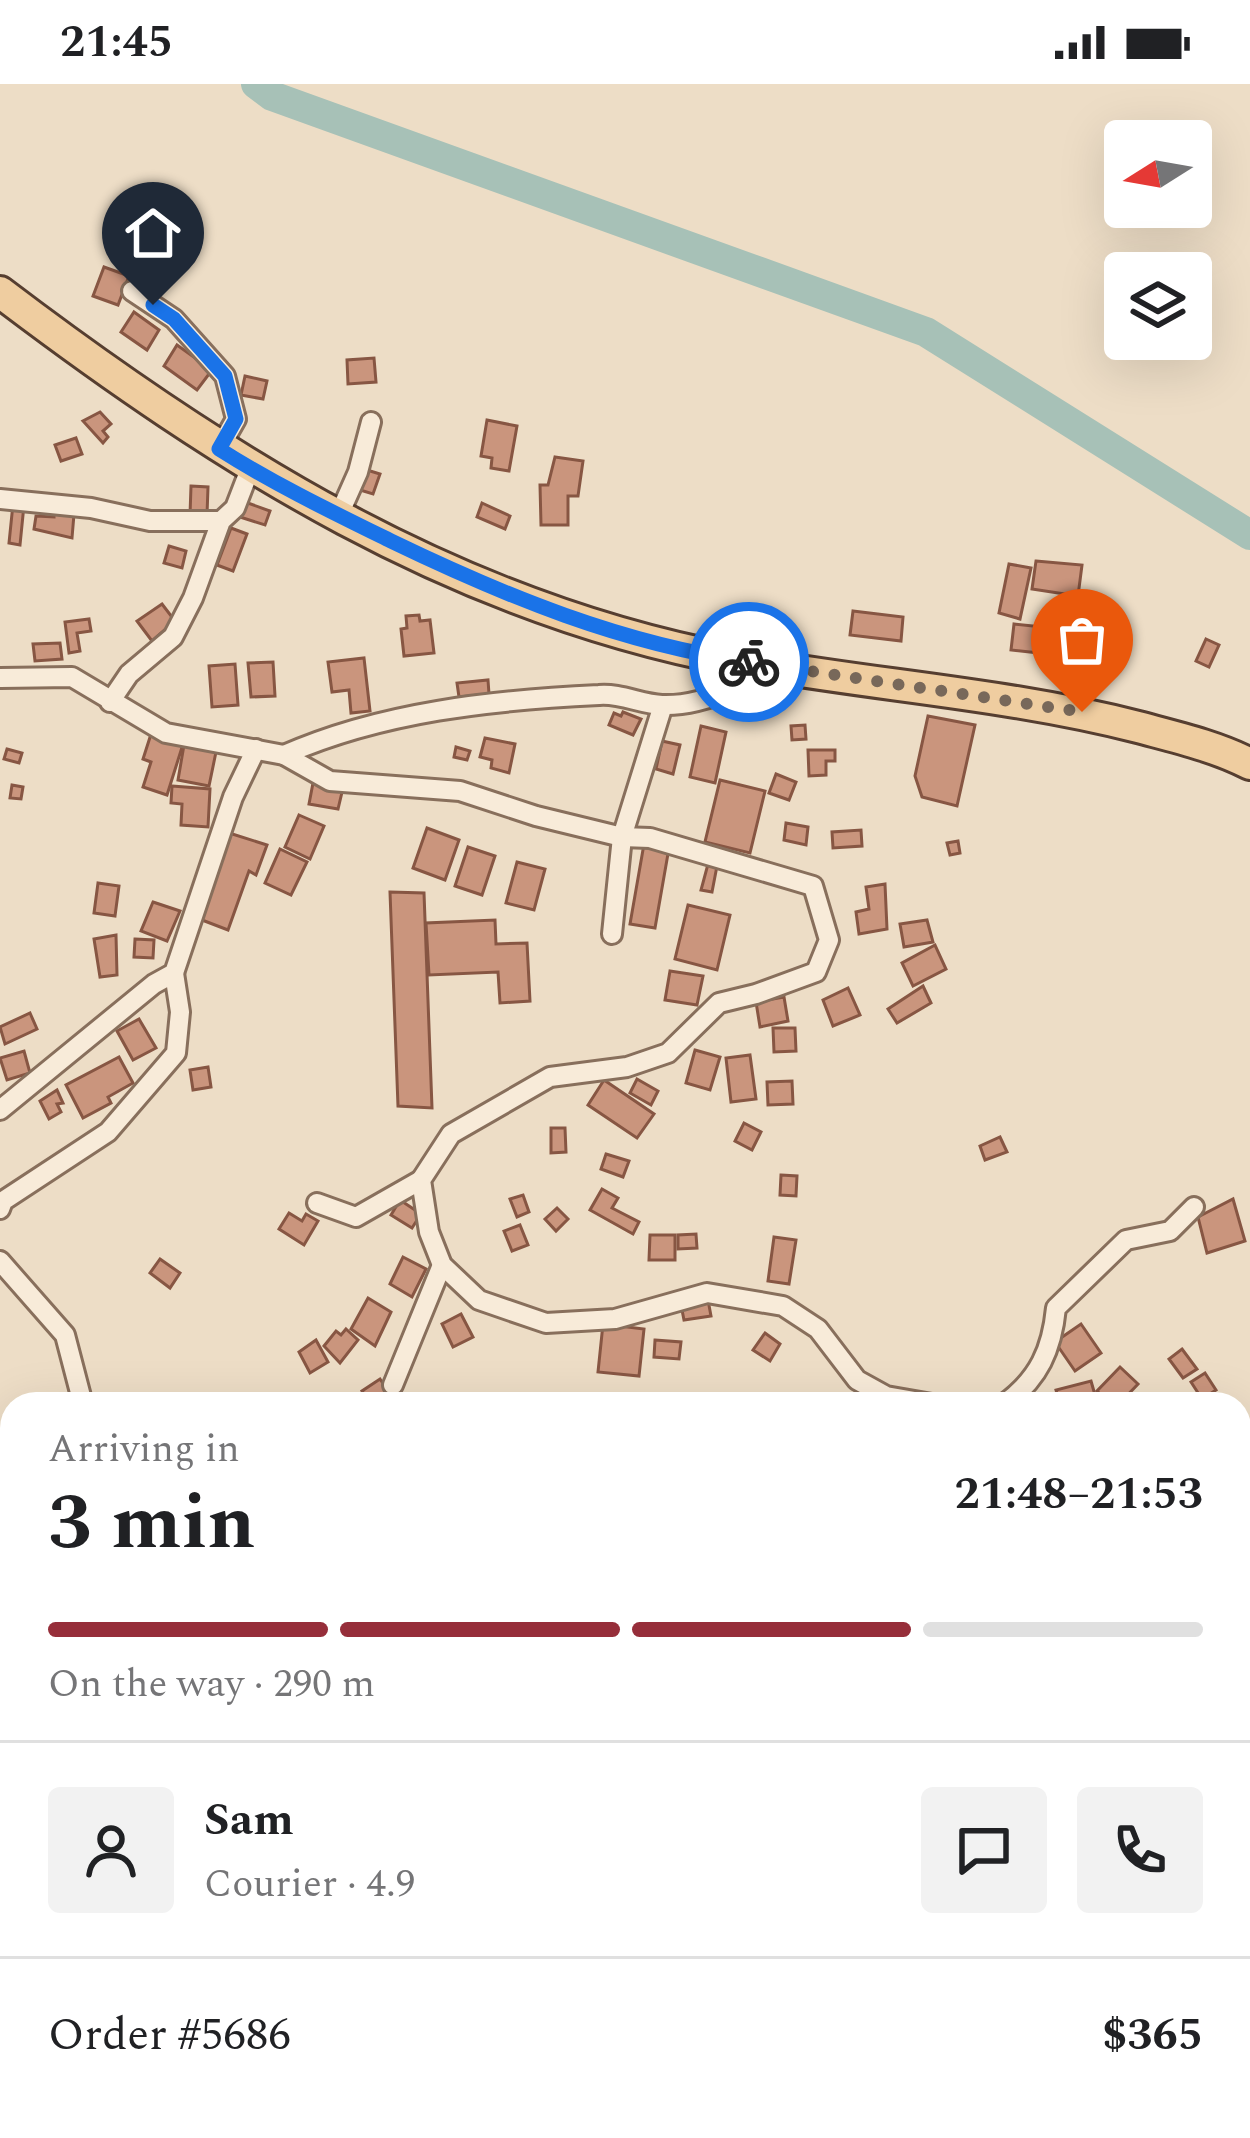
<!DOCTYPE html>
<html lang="en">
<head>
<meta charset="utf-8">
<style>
  body { margin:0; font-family:Spectral,serif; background:#f2f2f2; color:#202124; height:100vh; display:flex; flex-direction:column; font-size:45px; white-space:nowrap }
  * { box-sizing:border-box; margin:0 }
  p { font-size:39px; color:#757577 }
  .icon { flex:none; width:66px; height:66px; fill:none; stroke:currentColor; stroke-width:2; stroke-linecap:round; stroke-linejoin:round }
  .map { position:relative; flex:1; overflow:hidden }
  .side { position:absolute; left:0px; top:1308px; width:1251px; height:747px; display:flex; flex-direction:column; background:#fff; border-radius:36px 36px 0 0; box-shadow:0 12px 48px #0002 }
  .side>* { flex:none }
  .needle { width:78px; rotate:259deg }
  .buttons { position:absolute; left:1104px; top:36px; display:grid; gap:24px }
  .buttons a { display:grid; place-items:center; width:108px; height:108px; border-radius:12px; background:#fff; box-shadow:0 12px 48px #0002; font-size:60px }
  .pin { position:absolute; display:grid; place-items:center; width:102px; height:102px; color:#fff; margin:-123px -51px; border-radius:50% 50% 50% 0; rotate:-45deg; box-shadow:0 0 12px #0007 }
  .pin .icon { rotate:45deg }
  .courier { position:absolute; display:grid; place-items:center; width:120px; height:120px; margin:-60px; border:9px solid #1a73e8; border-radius:50%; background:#fff; color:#222; box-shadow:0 3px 15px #0007 }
  .headline em { font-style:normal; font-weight:700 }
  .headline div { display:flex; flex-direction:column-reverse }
  .headline { display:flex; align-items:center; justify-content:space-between; height:204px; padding:0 48px }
  h1 { font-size:78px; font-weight:700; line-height:90px }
  .bar { display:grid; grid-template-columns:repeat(4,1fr); gap:18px 12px; align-content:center; height:144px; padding:0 48px }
  .bar i { height:15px; border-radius:9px; background:#e0e0e0 }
  .bar .active { background:#962e3a }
  .bar p { grid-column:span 4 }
  .line { display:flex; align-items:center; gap:30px; padding:0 48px; border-top:3px solid #e0e0e0 }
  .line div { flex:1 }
  .round { display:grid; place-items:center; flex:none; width:126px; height:126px; border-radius:12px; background:#f2f2f2 }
  .status { display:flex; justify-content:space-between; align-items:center; height:84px; padding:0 60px; background:#fff; direction:ltr }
  .status svg { height:33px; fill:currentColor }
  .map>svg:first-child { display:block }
</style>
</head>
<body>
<div class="status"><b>21:45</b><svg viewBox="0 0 49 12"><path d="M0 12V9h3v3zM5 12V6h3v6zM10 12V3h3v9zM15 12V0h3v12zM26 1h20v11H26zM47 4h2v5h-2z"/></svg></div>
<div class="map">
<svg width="1250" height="2054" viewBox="0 0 1250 2054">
  <rect width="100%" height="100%" fill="#edddc6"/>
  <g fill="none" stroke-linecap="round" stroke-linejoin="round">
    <polyline stroke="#a7c1b7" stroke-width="30" points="256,0 272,12 926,248 1250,451"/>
  </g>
  <g fill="#ca957d" stroke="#875643" stroke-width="3">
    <polygon points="104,183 129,192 118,221 93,212"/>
    <polygon points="134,228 159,246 147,266 121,248"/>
    <polygon points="177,261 212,286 197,306 164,282"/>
    <polygon points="374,274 376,298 348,300 347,276"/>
    <polygon points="245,292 267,297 263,315 241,311"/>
    <polygon points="100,328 111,340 103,347 108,353 103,359 83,337"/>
    <polygon points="487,336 517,342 509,387 491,384 492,374 481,372"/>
    <polygon points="76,354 82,370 61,377 55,361"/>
    <polygon points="555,373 583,377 578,412 568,412 568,441 541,441 540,401 548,401"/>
    <polygon points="367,386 380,390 373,410 360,406"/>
    <polygon points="191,402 208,403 207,431 190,431"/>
    <polygon points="245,418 270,427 265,441 240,433"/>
    <polygon points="482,419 510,432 505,445 477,433"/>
    <polygon points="13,420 24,421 20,461 9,459"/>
    <polygon points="54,428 74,430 72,454 34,445 36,432 54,433"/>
    <polygon points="231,444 247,450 233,487 217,481"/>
    <polygon points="169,462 186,467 182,484 164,479"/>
    <polygon points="1036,477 1082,481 1078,512 1032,505"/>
    <polygon points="1009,480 1031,484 1020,535 999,529"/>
    <polygon points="162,520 175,537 152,557 137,537"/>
    <polygon points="853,527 903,533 901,557 850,551"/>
    <polygon points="419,531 420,537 430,536 434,569 404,572 401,545 407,544 406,532"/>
    <polygon points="89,535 91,547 77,549 80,567 69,569 65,538"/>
    <polygon points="1014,540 1072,546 1067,572 1011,566"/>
    <polygon points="1206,555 1219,561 1209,583 1196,577"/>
    <polygon points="60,559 62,575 35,577 33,560"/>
    <polygon points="364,574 370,627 351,629 349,606 332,608 328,578"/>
    <polygon points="273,578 275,612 251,613 248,579"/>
    <polygon points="235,580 238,621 212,623 209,582"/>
    <polygon points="488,596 489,610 459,613 457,599"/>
    <polygon points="623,628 641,635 633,651 609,641 614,629 621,632"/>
    <polygon points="928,632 975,641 957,722 922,713 915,692"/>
    <polygon points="805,641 806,655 792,656 791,642"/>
    <polygon points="701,642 726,648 715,699 690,693"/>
    <polygon points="152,647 184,657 167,711 143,703 151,678 143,675"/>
    <polygon points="485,654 515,660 509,689 491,684 492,676 480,673"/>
    <polygon points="662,657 680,661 673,690 656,685"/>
    <polygon points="184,661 216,668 209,702 178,696"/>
    <polygon points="456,663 470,667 467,676 454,673"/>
    <polygon points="7,665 22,669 19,679 4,675"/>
    <polygon points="808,666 835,666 835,677 826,677 826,691 809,692"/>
    <polygon points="776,690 796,698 789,716 769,709"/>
    <polygon points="720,696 765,707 750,769 705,758"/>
    <polygon points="313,699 343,704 338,725 309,720"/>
    <polygon points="12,701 23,703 21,715 10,714"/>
    <polygon points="172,702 210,705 208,743 181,741 182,720 171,719"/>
    <polygon points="299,731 324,742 310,775 285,763"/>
    <polygon points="786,739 808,743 806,761 784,756"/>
    <polygon points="427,744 459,756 445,796 413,784"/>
    <polygon points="861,746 862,762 833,764 832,748"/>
    <polygon points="226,748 267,761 256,791 249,787 228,846 202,836"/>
    <polygon points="958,757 960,769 950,771 947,759"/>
    <polygon points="644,760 669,764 655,844 630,840"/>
    <polygon points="468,763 495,772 482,811 455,802"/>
    <polygon points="280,765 307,778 291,811 265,799"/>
    <polygon points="517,778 545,785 534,826 506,819"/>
    <polygon points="708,780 717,782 712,808 701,806"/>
    <polygon points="98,799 119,802 115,832 94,829"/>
    <polygon points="885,800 887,845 859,850 856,828 869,825 866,803"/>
    <polygon points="390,808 424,809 432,1024 398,1022"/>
    <polygon points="153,818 180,827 167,857 141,847"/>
    <polygon points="688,821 730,831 717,886 675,875"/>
    <polygon points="495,836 496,860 527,859 530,917 500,919 498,888 429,891 426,839"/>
    <polygon points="927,836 933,858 904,863 900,840"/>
    <polygon points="116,851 117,891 100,893 94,855"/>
    <polygon points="135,855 154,856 153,874 134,873"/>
    <polygon points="935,861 946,885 913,902 902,879"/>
    <polygon points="670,887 703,892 697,921 665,916"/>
    <polygon points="923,902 931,919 897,939 888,925"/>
    <polygon points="848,904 860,931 833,942 823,916"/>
    <polygon points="784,913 788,937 760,943 756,918"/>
    <polygon points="30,929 37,945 5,960 0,943"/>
    <polygon points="139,935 156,964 133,976 117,947"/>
    <polygon points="773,944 795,944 796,967 774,968"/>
    <polygon points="695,966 720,973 710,1006 686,999"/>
    <polygon points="24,967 30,989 7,996 0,974"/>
    <polygon points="750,971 756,1015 731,1018 726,974"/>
    <polygon points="119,973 133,999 108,1013 111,1019 83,1034 66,1001"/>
    <polygon points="208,983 211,1003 193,1006 190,986"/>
    <polygon points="637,995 658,1007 651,1021 630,1009"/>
    <polygon points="604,996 654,1030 637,1054 588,1021"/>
    <polygon points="792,997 793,1020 768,1021 767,998"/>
    <polygon points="57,1006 63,1019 57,1020 61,1028 49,1035 40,1017"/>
    <polygon points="744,1039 761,1048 752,1066 735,1057"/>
    <polygon points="551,1044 565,1044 566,1068 551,1069"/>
    <polygon points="1000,1053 1007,1068 985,1076 980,1062"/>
    <polygon points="606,1070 629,1077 623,1093 601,1085"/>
    <polygon points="781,1091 797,1092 796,1112 780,1111"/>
    <polygon points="602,1105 618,1114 612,1124 639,1138 633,1150 590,1126"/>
    <polygon points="523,1111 529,1128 517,1133 510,1115"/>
    <polygon points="1233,1115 1245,1157 1207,1169 1198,1133"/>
    <polygon points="400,1116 421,1130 412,1144 391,1131"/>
    <polygon points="557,1124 568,1135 556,1147 545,1135"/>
    <polygon points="289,1129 302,1137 306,1130 318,1137 304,1161 279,1145"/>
    <polygon points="520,1141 528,1161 512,1167 504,1147"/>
    <polygon points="696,1150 697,1164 678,1165 678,1151"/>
    <polygon points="650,1151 675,1151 675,1176 649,1176"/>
    <polygon points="774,1153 796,1156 789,1200 768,1197"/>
    <polygon points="403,1173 426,1185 412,1213 390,1200"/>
    <polygon points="160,1175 180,1189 170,1204 150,1189"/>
    <polygon points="368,1214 391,1228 375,1262 351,1245"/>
    <polygon points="708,1216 711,1232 684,1236 681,1221"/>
    <polygon points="461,1230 473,1253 453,1263 442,1240"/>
    <polygon points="603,1240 644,1245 639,1292 598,1288"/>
    <polygon points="1081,1240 1101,1269 1075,1287 1055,1258"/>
    <polygon points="346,1245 358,1256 340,1279 324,1262 336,1247 341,1251"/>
    <polygon points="765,1249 780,1260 770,1277 753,1266"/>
    <polygon points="316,1256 328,1278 310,1289 299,1268"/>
    <polygon points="655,1256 681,1258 679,1275 654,1273"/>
    <polygon points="1182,1265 1197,1285 1183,1294 1169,1275"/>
    <polygon points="1120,1283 1138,1300 1119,1320 1111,1320 1097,1307"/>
    <polygon points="1205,1289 1216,1306 1202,1315 1191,1298"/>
    <polygon points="380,1295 395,1317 391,1320 371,1320 362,1307"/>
    <polygon points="1091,1297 1095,1311 1060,1320 1056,1306"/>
    <polygon points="1241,1333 1249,1385 1239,1386 1239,1334"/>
    <polygon points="1250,1881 1250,1902 1241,1904 1239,1884"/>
  </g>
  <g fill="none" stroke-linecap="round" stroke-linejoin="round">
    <g stroke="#886f5c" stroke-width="24">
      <g id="minor">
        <polyline points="132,207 174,235 225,292 236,335 219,365"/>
        <polyline points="0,415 91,424 150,437 221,437"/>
        <polyline points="338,433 358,388 371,338"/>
        <polyline points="0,594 72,593 166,649 284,671 330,697 460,707 536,732 622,753 650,754 813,802 829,856 816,888 756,910 719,919 668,969 627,983 550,993 451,1050 421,1096 429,1148 442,1181 479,1216 546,1239 615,1235 707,1209 783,1222 818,1245 857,1296 886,1312 932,1320"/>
        <polyline points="110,618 129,590 173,553 193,514 221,437 235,424 250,385"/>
        <path d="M 284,671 C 381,628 493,616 599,611 C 620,609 641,620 662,621 C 686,622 712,614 733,605 L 734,576"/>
        <polyline points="612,850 622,753 663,621"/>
        <polyline points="0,1026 154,900 174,889 233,713 256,665"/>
        <polyline points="317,1119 356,1133 421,1096"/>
        <polyline points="0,1125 3,1117 108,1048 176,969 180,928 174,889"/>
        <polyline points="0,1177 65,1251 83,1320"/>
        <polyline points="393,1301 442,1181"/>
        <path d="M 1004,1320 C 1039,1295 1052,1265 1056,1224 L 1126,1156 L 1170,1147 L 1194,1123"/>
        <polyline points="0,1426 12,1425"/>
        <polyline points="911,2043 920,2054"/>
      </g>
    </g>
    <g stroke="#563e30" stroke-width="36">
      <path id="primary" d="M 0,208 C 221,376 455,524 734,576 C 868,601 1005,609 1138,643 C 1175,653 1215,662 1250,680"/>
    </g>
    <use href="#minor" stroke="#f8ebd9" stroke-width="18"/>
    <use href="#primary" stroke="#efcda0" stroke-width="30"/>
  </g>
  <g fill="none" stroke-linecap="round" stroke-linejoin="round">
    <polyline stroke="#78685a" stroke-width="12" stroke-dasharray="0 21.6" points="749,578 1082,628"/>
    <path stroke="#1a73e8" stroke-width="15" d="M 153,221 L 174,235 L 225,292 L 236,335 L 219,365 C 274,400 332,428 391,457 C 505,512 622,560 749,578"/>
  </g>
</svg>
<div class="buttons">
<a><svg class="needle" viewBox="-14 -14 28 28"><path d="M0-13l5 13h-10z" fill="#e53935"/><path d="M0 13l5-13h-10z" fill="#757577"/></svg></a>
<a><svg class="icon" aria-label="layers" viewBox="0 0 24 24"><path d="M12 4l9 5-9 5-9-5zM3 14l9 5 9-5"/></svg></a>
</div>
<div class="pin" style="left:1082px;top:628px;background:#ea580c"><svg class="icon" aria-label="bag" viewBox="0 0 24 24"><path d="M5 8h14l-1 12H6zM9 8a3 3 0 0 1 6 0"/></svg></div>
<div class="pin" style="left:153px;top:221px;background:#1f2937"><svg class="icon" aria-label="home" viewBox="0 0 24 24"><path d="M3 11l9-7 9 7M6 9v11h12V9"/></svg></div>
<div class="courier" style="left:749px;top:578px"><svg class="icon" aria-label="bike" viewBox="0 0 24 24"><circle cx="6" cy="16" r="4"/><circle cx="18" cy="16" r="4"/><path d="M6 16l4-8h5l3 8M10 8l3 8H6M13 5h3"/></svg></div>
<section class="side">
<div class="headline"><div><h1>3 min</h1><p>Arriving in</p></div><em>21:48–21:53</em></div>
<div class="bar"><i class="active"></i><i class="active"></i><i class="active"></i><i></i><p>On the way · 290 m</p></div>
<div class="line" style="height:216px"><a class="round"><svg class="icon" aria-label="person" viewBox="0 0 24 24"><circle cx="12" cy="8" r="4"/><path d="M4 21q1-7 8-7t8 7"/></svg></a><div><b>Sam</b><p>Courier · 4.9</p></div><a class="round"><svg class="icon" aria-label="chat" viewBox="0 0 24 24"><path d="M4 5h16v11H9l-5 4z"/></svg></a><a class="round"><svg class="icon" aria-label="phone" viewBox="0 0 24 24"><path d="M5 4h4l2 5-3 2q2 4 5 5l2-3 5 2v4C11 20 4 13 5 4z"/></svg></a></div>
<div class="line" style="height:156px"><div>Order #5686</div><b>$365</b></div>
</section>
</div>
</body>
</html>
